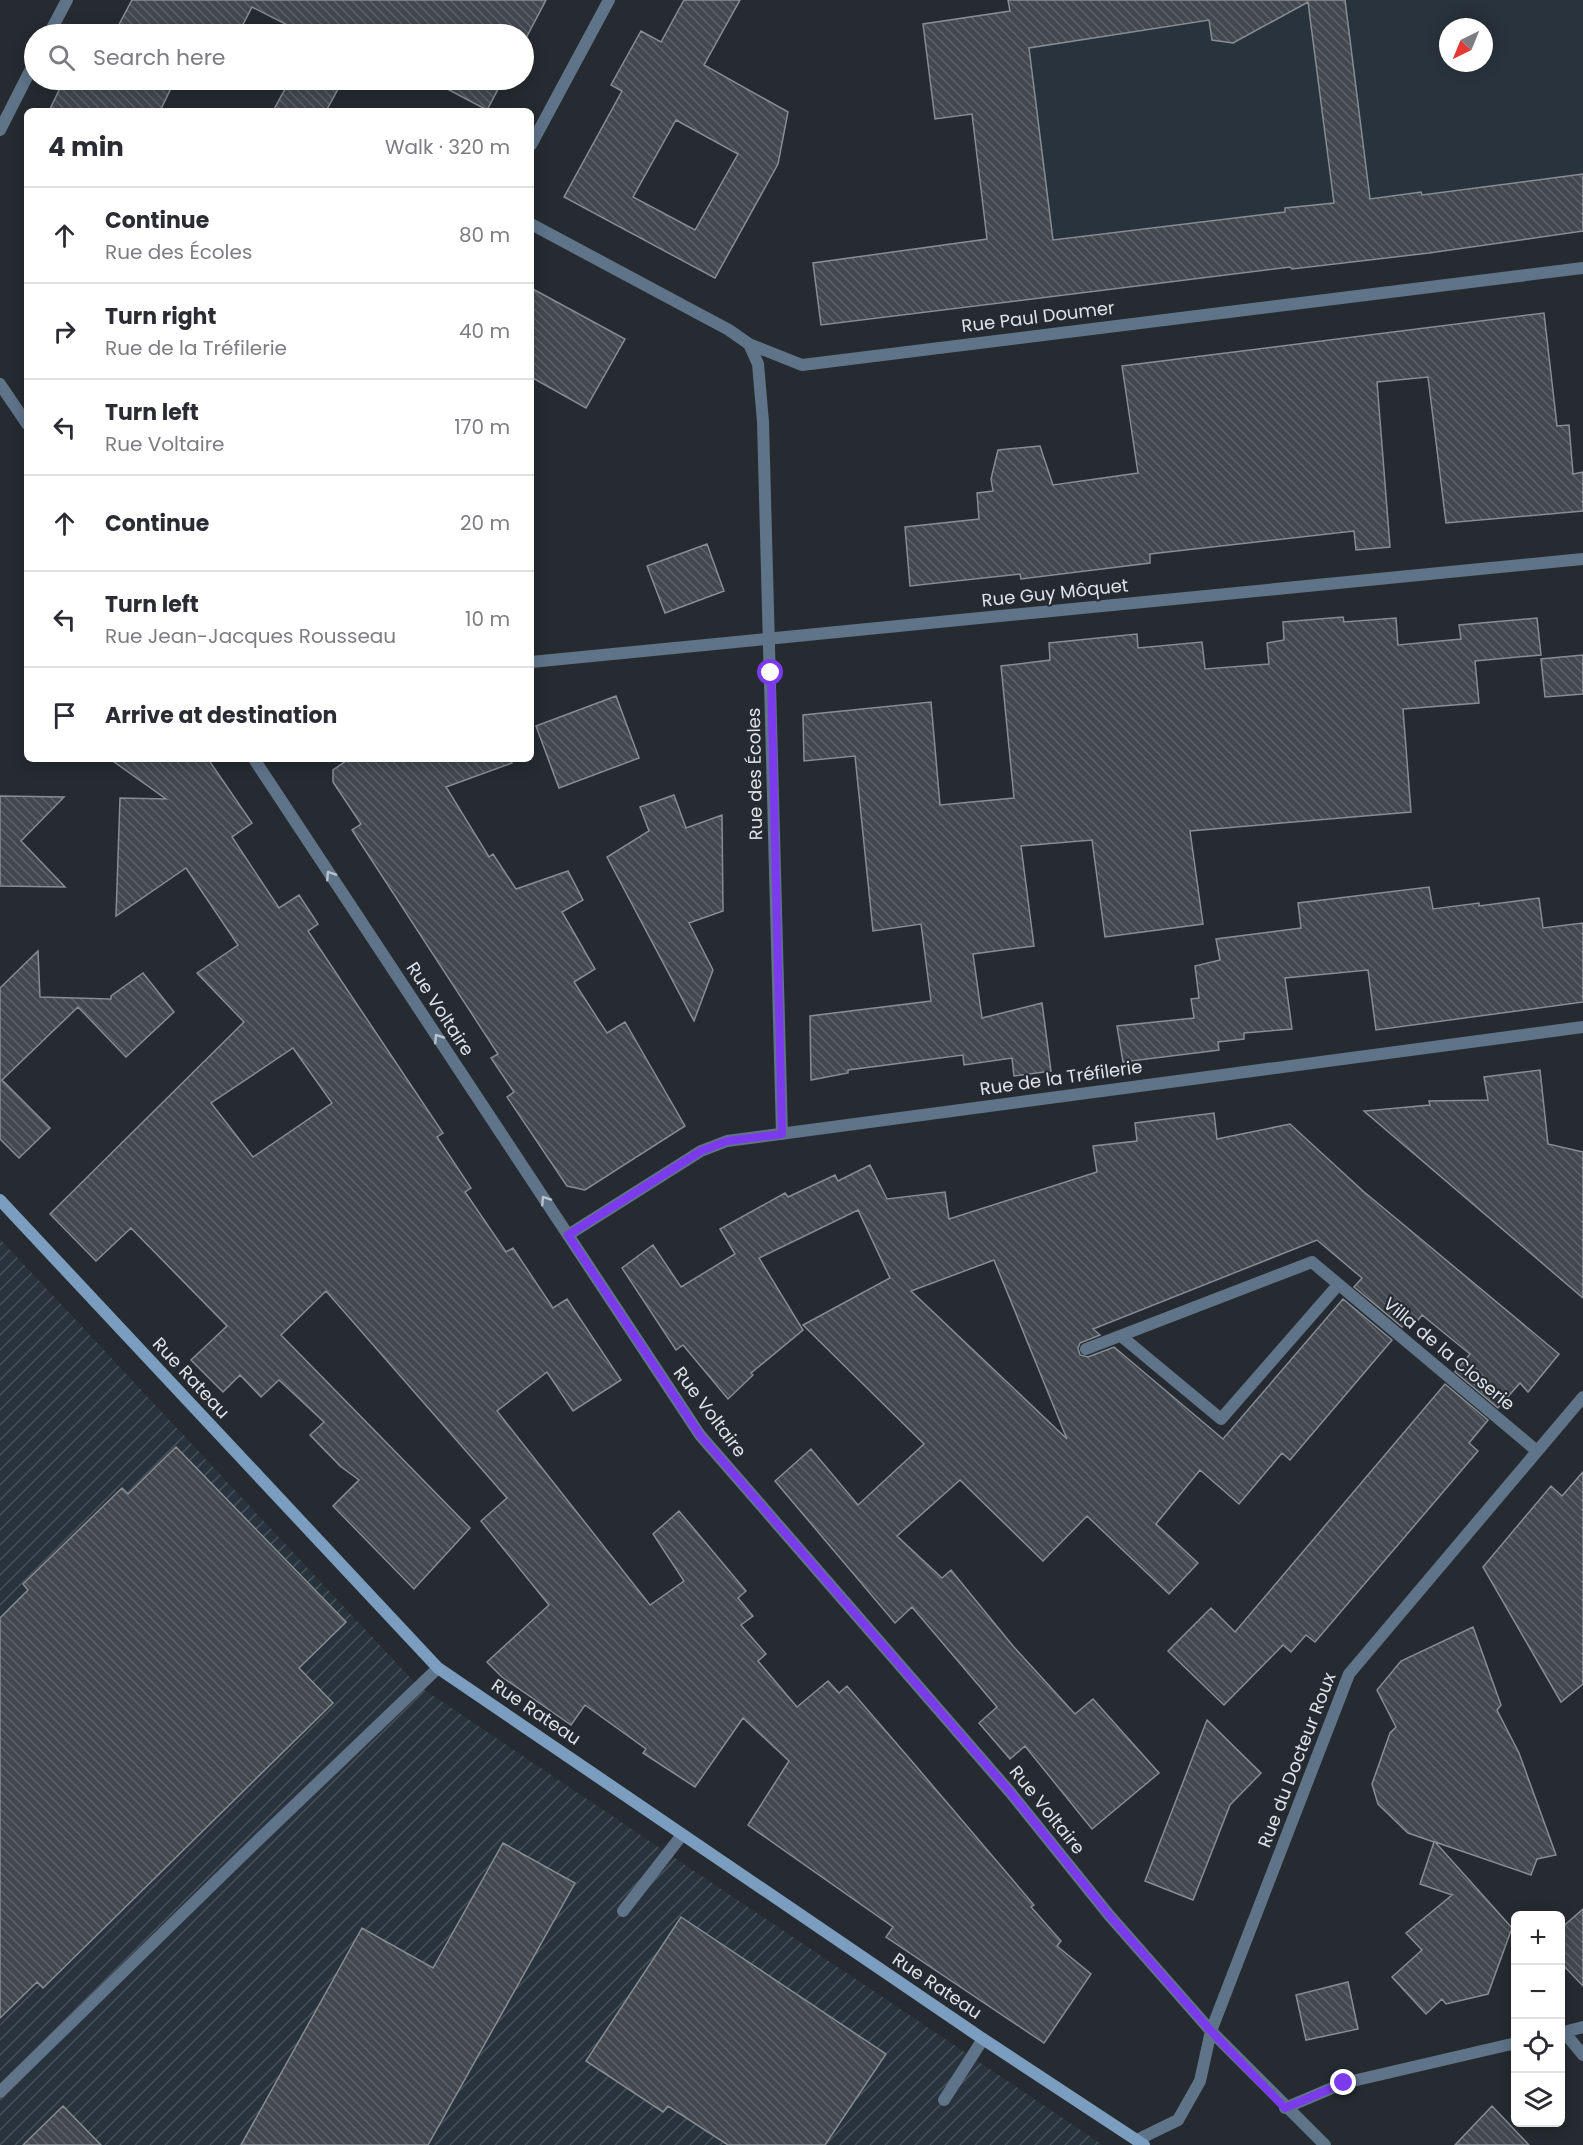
<!DOCTYPE html>
<meta charset="utf-8">
<style>
:root{--surface:#fff;--page:#f7f7f7;--text:#2b2b33;--muted:#7c7c81;--line:#e1e1e2}
body{margin:0;font-family:Poppins,sans-serif;background:var(--page);color:var(--text)}
.controls{position:absolute;right:18px;bottom:18px;display:grid;overflow:hidden;border-radius:9px;box-shadow:0 3px 15px #0003}
.controls button{width:54px;height:54px;display:grid;place-items:center;padding:0;border:0;border-bottom:2px solid var(--line);background:var(--surface);color:var(--text);font:30px sans-serif}
.compass{position:absolute;left:1439px;top:18px;width:54px;height:54px;border-radius:50%;background:var(--surface);box-shadow:0 3px 15px #0003;rotate:223deg}
.stop{position:absolute;width:18px;height:18px;margin:-14px;border:4px solid #7c3aed;border-radius:50%;background:#fff}
.stop.end{background:#7c3aed;border-color:#fff;box-shadow:0 2px 6px #0008}
.list{margin:0;padding:0;list-style:none}
h2{display:flex;justify-content:space-between;align-items:center;height:78px;margin:0;padding:0 24px;font-size:26px}
h2 small{font-size:20px;font-weight:400;color:var(--muted)}
.list li{display:grid;grid-template-columns:39px 1fr auto;gap:18px;align-items:center;box-sizing:border-box;height:96px;padding:0 24px;border-top:2px solid var(--line)}
.list b{display:block;font-size:22px;white-space:nowrap}
.list p{margin:0;font-size:20px;white-space:nowrap;color:var(--muted)}
.list em{font-size:20px;font-style:normal;color:var(--muted)}
.icon{flex:none;width:33px;height:33px;fill:none;stroke:currentColor;stroke-width:2;stroke-linecap:round;stroke-linejoin:round}
.map{position:relative;flex:none;width:1583px;height:2145px;overflow:hidden}
.search{position:absolute;background:var(--surface);box-shadow:0 3px 15px #0003;left:24px;top:24px;width:510px;height:66px;display:flex;align-items:center;gap:15px;box-sizing:border-box;padding:0 21px;border-radius:33px;color:var(--muted);font-size:22px}
.panel{position:absolute;background:var(--surface);box-shadow:0 3px 15px #0003;left:24px;top:108px;width:510px;height:654px;border-radius:9px}
.map>svg:first-child{display:block}
.built{fill:#29333d;fill-rule:evenodd}
.industrial{fill:url(#industrial-furrows)}
.building{fill:url(#building-back-hatch);stroke:#868d93;stroke-width:1.5;fill-rule:evenodd}
.lines{fill:none;stroke-linecap:round;stroke-linejoin:round}
.lane{stroke:#5f7489;stroke-width:12}
.street{stroke:#5f7489;stroke-width:12}
.secondary{stroke:#7b9dbf;stroke-width:12}
.oneway{stroke:#b9c1ca}
.route{stroke:#7c3aed;stroke-width:8}
.labels{text-anchor:middle;stroke-width:4.5;stroke-linejoin:round;paint-order:stroke}
.street-label{font-size:18px;fill:#dfe2e6;stroke:#252b30}
</style>
<div class="map">
<svg width="1583" height="2145" viewBox="0 0 1583 2145">
<defs>
<pattern id="industrial-furrows" width="10" height="10" patternUnits="userSpaceOnUse" patternTransform="scale(1.5)"><rect width="10" height="10" fill="#29333d"/><path d="M-1 1l2-2M0 10L10 0M9 11l2-2" fill="none" stroke="#485059"/></pattern>
<pattern id="building-back-hatch" width="6" height="6" patternUnits="userSpaceOnUse" patternTransform="scale(1.5)"><rect width="6" height="6" fill="#42484e"/><path d="M-1 5l2 2M0 0l6 6M5-1l2 2" fill="none" stroke="#5d6268"/></pattern>
</defs>
<rect width="100%" height="100%" fill="#252b30"/>
<path class="built" d="M1081 0H1583V231L1429 253 1292 269 1290 267 995 304 961 18ZM1448 27H1484V63H1448Z"/>
<path class="industrial" d="M0 1239 417 1685 1103 2145H0Z"/>
<path class="building" d="M132 0H546L524 42V34H305L252 7 238 34H114Z
M684 0H740L704 65 788 112 778 164 715 278 564 197 622 91 611 85 641 31 661 42ZM676 120 738 154 695 230 633 197Z
M1008 0H1345L1370 199 1421 192 1422 195 1583 174V231L1429 253 1292 269 1290 267 821 325 813 263 987 239 972 114 935 119 923 24 1010 11ZM1308 2 1334 203 1285 208V212L1053 240 1029 48 1209 20 1212 40 1233 43Z
M64 80H175L160 111H49Z
M290 80H343L326 111H273Z
M436 80H503L487 110 434 82Z
M531 288 625 339 586 408 531 377Z
M1544 313 1557 426 1569 425 1573 474 1583 472V511L1446 523 1428 377 1377 382 1390 547 1356 550 1354 531 1150 554V563L1021 579 1020 574 910 586 905 527 979 519 977 493 993 491 991 479 998 450 1040 446 1053 485 1138 473 1122 366Z
M707 544 724 591 665 613 647 566Z
M1343 617 1344 622 1396 618 1398 645 1461 639 1459 625 1537 618 1541 655 1475 661 1479 703 1403 709 1411 812 1190 831 1203 924 1105 937 1092 840 1021 846 1034 946 973 954 982 1018 1042 1003 1051 1071 1014 1076 1012 1058 964 1065 963 1055 848 1070V1073L811 1080 810 1016 931 1001 921 924 873 931 855 756 804 761 803 715 931 702 940 805 1014 798 1001 666 1050 660 1049 643 1137 634 1138 648 1202 642 1205 669 1269 664 1267 643 1284 640 1283 622Z
M1583 655V694L1545 697 1541 659Z
M616 696 639 758 559 788 536 726Z
M110 759H208L252 823 232 837 279 908 299 895 318 924 308 931 443 1133 437 1137 471 1188 465 1192 506 1252 513 1248 553 1308 567 1299 621 1380 573 1411 547 1372 497 1411 650 1605 684 1581 653 1534 679 1511 746 1591 738 1598 753 1616 741 1625 766 1654 758 1661 797 1707 828 1681 839 1693 847 1686 915 1765 1034 1905 1031 1907 1061 1941 1057 1946 1091 1974 1044 2043 886 1937 893 1927 748 1825 789 1761 743 1718 695 1787 643 1753 646 1749 585 1705 571 1725 502 1677 487 1662 549 1605 481 1521 507 1498 326 1291 281 1335 470 1528 414 1589 333 1506 359 1480 340 1466 310 1435 324 1422 279 1380 261 1397 240 1375 223 1392 191 1360 227 1326 131 1228 96 1261 50 1214 244 1022 197 973 238 945 186 868 116 916 120 798 166 799ZM293 1048 332 1103 253 1157 211 1103Z
M349 759H511L512 763 446 787 489 857 493 854 516 889 568 871 583 900 562 912 595 969 574 982 607 1033 625 1022 685 1126 585 1190 567 1186 507 1097 514 1092 491 1058 498 1054 352 830 361 824 333 782V770Z
M674 795 686 828 722 815 723 911 689 923 713 970 694 1021 607 857 649 831 640 807Z
M0 796 64 797 21 841 65 887 0 886Z
M1429 887 1433 909 1479 903V906L1539 898 1543 928 1583 923V1002L1376 1030 1368 970 1285 978 1292 1029 1244 1033V1039L1218 1042 1219 1050 1123 1062 1117 1026 1194 1018 1191 999 1199 998 1195 966 1220 960 1216 939 1301 928 1298 903Z
M38 951 40 997 111 999V996L143 973 174 1012 126 1057 78 1007 2 1080 50 1128 19 1158 0 1139V988Z
M1540 1070 1548 1144 1583 1152V1298L1364 1111 1430 1105 1429 1101 1488 1100 1484 1077Z
M1214 1113 1217 1139 1290 1124 1363 1191 1559 1354 1528 1392 1520 1383 1498 1408 1455 1372 1470 1354 1422 1315 1415 1324 1410 1319 1402 1327 1354 1287 1362 1278 1317 1240 1093 1329 1100 1335 1080 1343 1078 1348 1080 1355 1088 1357 1114 1347 1223 1439 1343 1299 1392 1340 1290 1460 1282 1453 1239 1504 1200 1470 1156 1524 1198 1563 1169 1594 1087 1516 1043 1561 960 1480 897 1536 942 1578 951 1570 1013 1646 1075 1714 1093 1699 1159 1773 1092 1829 1025 1746 1010 1759 979 1723 997 1707 912 1607 895 1623 775 1481 811 1449 858 1505 924 1444 803 1325 890 1278 858 1210 759 1258 803 1330 751 1373 753 1375 728 1399 683 1345 676 1350 622 1268 653 1245 681 1287 735 1254 720 1229 785 1193 788 1197 835 1175 838 1181 870 1165 887 1199 945 1192 949 1219 1097 1172 1093 1146 1137 1141 1135 1123ZM994 1260 1067 1439 911 1291Z
M1445 1384 1488 1420 1469 1443 1478 1451 1315 1642 1306 1635 1291 1652 1283 1645 1224 1705 1168 1651 1211 1608 1235 1632Z
M176 1447 346 1622 299 1668 333 1703 43 1988 37 1982 0 2018V1618L28 1590 23 1584 122 1488 128 1494Z
M1583 1472V1684L1561 1702 1483 1567 1551 1486 1562 1496Z
M1473 1627 1501 1705 1497 1710 1519 1753 1556 1855 1537 1859 1531 1875 1435 1842 1512 1928 1488 1994 1446 2004 1442 1999 1426 2014 1392 1977 1422 1950 1406 1933 1452 1895 1420 1884 1434 1842 1408 1833 1378 1804 1372 1784 1390 1733 1396 1727 1377 1690 1401 1661Z
M1207 1720 1261 1773 1230 1805 1193 1900 1145 1881Z
M503 1843 575 1883 428 2145H241L362 1928 433 1968Z
M1583 1909V1986L1560 1962V1929Z
M681 1917 886 2054 825 2145H728L668 2106 663 2112 586 2061Z
M1348 1982 1358 2029 1306 2040 1296 1995Z
M63 2106 101 2145H23Z
M1492 2106 1529 2145H1455Z"/>
<g class="lines">
<path class="lane" d="M623 1911 682 1835
M1564 2032 1583 2055
M0 2092 250 1848 438 1668
M944 2100 983 2039"/>
<path class="street" d="M49 34 67 0
M0 130 34 63
M531 145 609 0
M531 224 729 330 749 344 802 365 1583 268
M749 344 758 364 763 422 782 1134
M0 384 27 424
M531 662 1583 559
M254 759 700 1435 1010 1792 1109 1915 1211 2031 1325 2145
M568 1235 701 1151 727 1141 1583 1027
M1121 1336 1221 1419 1338 1285
M1086 1349 1312 1262 1537 1451
M1560 2033 1583 2027
M1285 2108 1344 2083 1516 2043
M1137 2140 1178 2120 1200 2081 1211 2031 1349 1674 1583 1397"/>
<path class="secondary" d="M0 1200 438 1668 983 2039 1144 2145"/>
</g>
<defs><path id="oneway-chevron" d="M-2-3.5L2.5 0L-2 3.5" fill="none" stroke-width="1.6" stroke-linecap="round" stroke-linejoin="round" transform="scale(1.5)"/></defs>
<g class="oneway">
<use href="#oneway-chevron" transform="translate(330 875) rotate(-123)"/>
<use href="#oneway-chevron" transform="translate(438 1038) rotate(-123)"/>
<use href="#oneway-chevron" transform="translate(545 1200) rotate(-123)"/>
</g>
<g class="lines">
<path class="route" d="M771 673 782 1134 727 1141 701 1151 568 1235 700 1435 1010 1792 1109 1915 1211 2031 1285 2108 1344 2083"/>
</g>
<g class="labels">
<g class="street-label">
<text transform="translate(1038 317) rotate(-7)" y="6">Rue Paul Doumer</text>
<text transform="translate(1055 593) rotate(-6)" y="6">Rue Guy Môquet</text>
<text transform="translate(755 774) rotate(-91)" y="6">Rue des Écoles</text>
<text transform="translate(440 1009) rotate(57)" y="6">Rue Voltaire</text>
<text transform="translate(1061 1078) rotate(-8)" y="6">Rue de la Tréfilerie</text>
<text transform="translate(1449 1354) rotate(40)" y="6">Villa de la Closerie</text>
<text transform="translate(191 1378) rotate(47)" y="6">Rue Rateau</text>
<text transform="translate(710 1412) rotate(53)" y="6">Rue Voltaire</text>
<text transform="translate(536 1712) rotate(34)" y="6">Rue Rateau</text>
<text transform="translate(1297 1760) rotate(-69)" y="6">Rue du Docteur Roux</text>
<text transform="translate(1047 1810) rotate(51)" y="6">Rue Voltaire</text>
<text transform="translate(937 1986) rotate(34)" y="6">Rue Rateau</text>
</g>
</g>
</svg>
<div class="controls">
<button>+</button>
<button>−</button>
<button><svg class="icon" aria-label="locate" viewBox="0 0 24 24"><circle cx="12" cy="12" r="6"/><path d="M12 2v4M12 18v4M2 12h4M18 12h4"/></svg></button>
<button><svg class="icon" aria-label="layers" viewBox="0 0 24 24"><path d="M12 4l9 5-9 5-9-5zM3 14l9 5 9-5"/></svg></button>
</div>
<svg class="compass" viewBox="-18 -18 36 36"><path d="M0-13l5 13h-10z" fill="#e53935"/><path d="M0 13l5-13h-10z" fill="#7c7c81"/></svg>
<div class="stop" style="left:771px;top:673px"></div>
<div class="stop end" style="left:1344px;top:2083px"></div>
<div class="search"><svg class="icon" aria-label="search" viewBox="0 0 24 24"><circle cx="10" cy="10" r="6"/><path d="M15 15l6 6"/></svg>Search here</div>
<section class="panel">
<h2>4 min<small>Walk · 320 m</small></h2>
<ul class="list">
<li><svg class="icon" aria-label="ahead" viewBox="0 0 24 24"><path d="M12 20V5M6 11l6-6 6 6"/></svg><div><b>Continue</b><p>Rue des Écoles</p></div><em>80 m</em></li>
<li><svg class="icon" aria-label="right" viewBox="0 0 24 24"><path d="M7 20v-9h11M14 6l5 5-5 5"/></svg><div><b>Turn right</b><p>Rue de la Tréfilerie</p></div><em>40 m</em></li>
<li><svg class="icon" aria-label="left" viewBox="0 0 24 24"><path d="M17 20v-9H6M10 6l-5 5 5 5"/></svg><div><b>Turn left</b><p>Rue Voltaire</p></div><em>170 m</em></li>
<li><svg class="icon" aria-label="ahead" viewBox="0 0 24 24"><path d="M12 20V5M6 11l6-6 6 6"/></svg><div><b>Continue</b></div><em>20 m</em></li>
<li><svg class="icon" aria-label="left" viewBox="0 0 24 24"><path d="M17 20v-9H6M10 6l-5 5 5 5"/></svg><div><b>Turn left</b><p>Rue Jean-Jacques Rousseau</p></div><em>10 m</em></li>
<li><svg class="icon" aria-label="arrive" viewBox="0 0 24 24"><path d="M6 21V4h12l-3 4 3 4H6"/></svg><div><b>Arrive at destination</b></div></li>
</ul>
</section>
</div>
